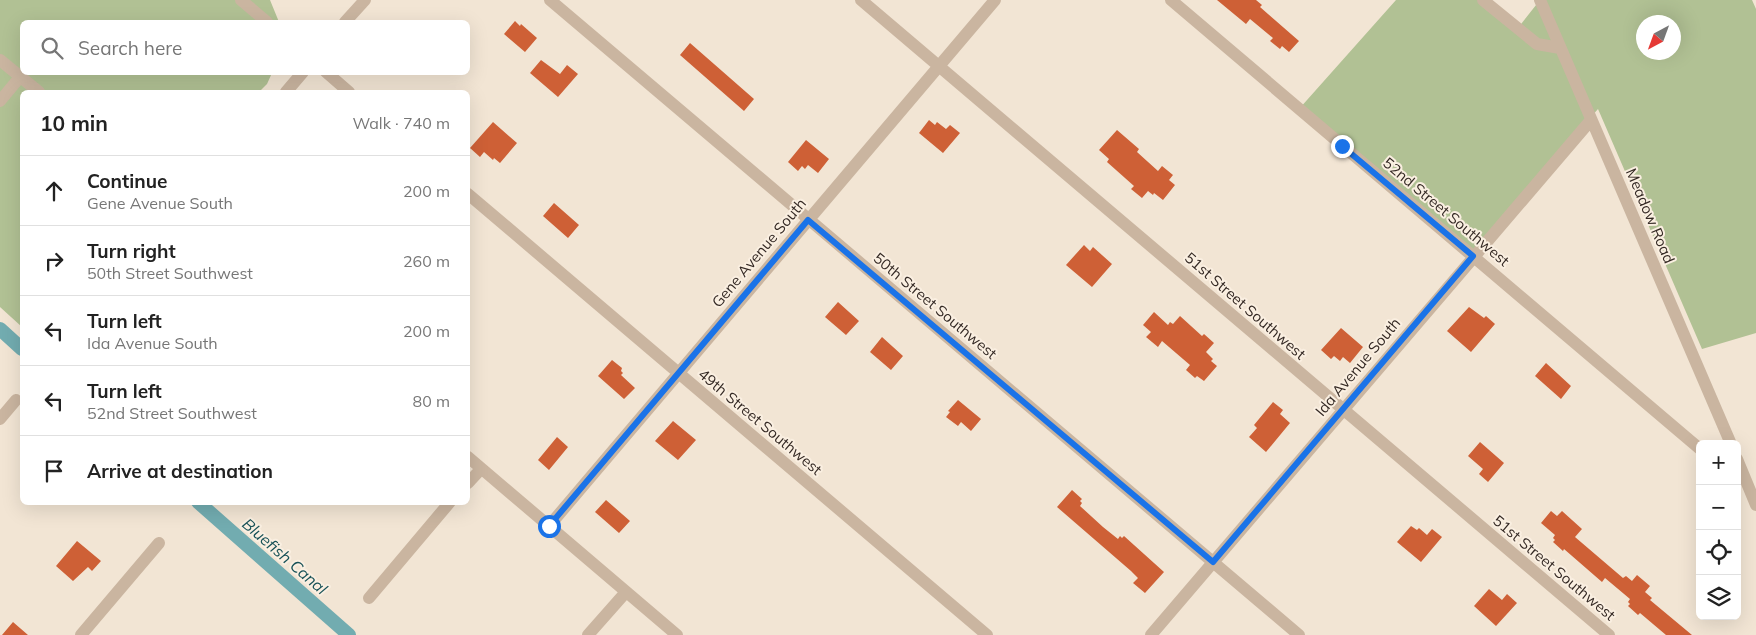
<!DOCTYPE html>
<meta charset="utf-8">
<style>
:root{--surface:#fff;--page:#f6f6f6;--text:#222;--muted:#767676;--line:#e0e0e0}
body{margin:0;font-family:Mulish,sans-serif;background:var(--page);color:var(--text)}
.controls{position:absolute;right:15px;bottom:15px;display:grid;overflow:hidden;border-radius:8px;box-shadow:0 5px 20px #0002}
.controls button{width:45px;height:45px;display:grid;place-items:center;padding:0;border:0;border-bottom:1px solid var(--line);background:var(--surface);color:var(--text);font:25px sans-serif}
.compass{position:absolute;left:1636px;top:15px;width:45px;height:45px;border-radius:50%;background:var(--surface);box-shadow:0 5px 20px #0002;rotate:221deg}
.stop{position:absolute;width:15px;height:15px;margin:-11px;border:4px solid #1a73e8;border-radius:50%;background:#fff}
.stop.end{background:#1a73e8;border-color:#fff;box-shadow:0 1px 5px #0008}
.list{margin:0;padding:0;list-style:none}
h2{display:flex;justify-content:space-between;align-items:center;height:65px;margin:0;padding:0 20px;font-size:21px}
h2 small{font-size:16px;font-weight:400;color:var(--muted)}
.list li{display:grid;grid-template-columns:32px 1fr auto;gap:15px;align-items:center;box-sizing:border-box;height:70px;padding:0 20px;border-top:1px solid var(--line)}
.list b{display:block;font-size:19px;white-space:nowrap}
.list p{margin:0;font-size:16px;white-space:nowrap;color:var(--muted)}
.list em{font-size:16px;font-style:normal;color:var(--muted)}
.icon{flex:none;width:28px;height:28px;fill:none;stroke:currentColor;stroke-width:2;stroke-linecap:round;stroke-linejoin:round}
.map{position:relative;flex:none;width:1756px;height:635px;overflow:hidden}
.search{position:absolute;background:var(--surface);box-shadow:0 5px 20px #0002;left:20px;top:20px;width:450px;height:55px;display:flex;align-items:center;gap:12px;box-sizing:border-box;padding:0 18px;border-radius:8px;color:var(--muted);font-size:19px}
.panel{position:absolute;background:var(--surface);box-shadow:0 5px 20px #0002;left:20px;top:90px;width:450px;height:415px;border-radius:8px}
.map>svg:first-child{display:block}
.green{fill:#b1c194;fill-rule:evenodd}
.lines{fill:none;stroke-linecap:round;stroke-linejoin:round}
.canal{stroke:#72acb0;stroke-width:14}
.building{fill:#ce6036}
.street{stroke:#cab5a0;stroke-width:12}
.route{stroke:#1a73e8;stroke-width:6}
.labels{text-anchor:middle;stroke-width:4;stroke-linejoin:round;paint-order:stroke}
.street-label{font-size:15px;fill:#342924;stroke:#faefe1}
.water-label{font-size:16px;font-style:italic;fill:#175157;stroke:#faefe1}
</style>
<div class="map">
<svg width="1756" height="635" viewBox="0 0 1756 635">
<rect width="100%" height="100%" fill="#f2e5d4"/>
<path class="green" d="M0 0H270L279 22H22V72L272 73 267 84 259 92H22V327L0 307Z
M1396 0H1483L1518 28 1540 0H1752L1756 9V333L1702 349 1598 109 1470 254 1299 109ZM1644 22H1674V52H1644Z"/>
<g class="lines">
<path class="canal" d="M0 329 22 349
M198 502 349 635"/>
</g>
<path class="building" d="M1217 0H1256L1262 5 1260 7 1299 41 1289 52 1282 46 1280 49 1270 41 1273 38 1250 19 1246 24Z
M515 21 520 26 521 24 537 38 525 52 504 34Z
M690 43 754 99 744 111 680 55Z
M541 60 560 74 567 65 578 74 558 97 530 73Z
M929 120 935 125 937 122 946 129 950 125 960 133 943 153 919 133Z
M493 122 517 143 500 163 494 158 493 160 484 152 480 157 470 148Z
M1117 130 1139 149 1137 152 1158 171 1162 166 1173 175 1169 180 1175 185 1163 200 1154 193 1153 195 1148 191 1142 198 1131 189 1134 186 1107 162 1109 159 1099 150Z
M806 140 829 159 818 173 808 165 805 169 802 166 798 171 788 162Z
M554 203 579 225 568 238 543 216Z
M1084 245 1090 251 1093 247 1112 264 1092 287 1066 265Z
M838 302 859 321 846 335 825 317Z
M1469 307 1484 318 1486 316 1495 324 1471 352 1447 331Z
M1154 312 1168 325 1170 322 1173 324 1180 316 1202 336 1204 334 1214 343 1206 352 1213 359 1211 361 1217 366 1204 381 1197 376 1195 378 1186 370 1190 365 1162 341 1158 347 1146 337 1151 332 1143 325Z
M1341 328 1363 347 1350 363 1343 357 1340 361 1334 356 1331 359 1321 350Z
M882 337 903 356 891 370 870 352Z
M612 360 622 368 621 371 623 373 621 375 635 388 624 399 598 376Z
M1546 363 1571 386 1561 399 1535 376Z
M958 400 981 419 971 431 961 422 958 426 946 417 950 412 948 411Z
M1273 402 1283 410 1280 414 1290 423 1266 452 1249 437 1257 428 1254 425Z
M673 421 696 440 678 460 655 441Z
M557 437 568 447 549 470 538 460Z
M1480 442 1504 463 1488 482 1479 474 1483 469 1468 456Z
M1072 490 1082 499 1080 501 1082 503 1080 506 1103 527 1118 539 1120 536 1122 538 1124 536 1164 572 1145 593 1133 583 1138 578 1131 571 1057 507Z
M606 500 630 521 619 533 595 512Z
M1551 511 1557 516 1562 511 1582 529 1575 537 1623 578 1626 576 1632 581 1637 575 1650 586 1645 592 1652 598 1650 600 1692 635H1666L1640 613 1638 615 1628 606 1630 604 1628 602 1630 599 1605 578 1602 582 1564 549 1563 551 1553 542 1555 540 1553 538 1555 535 1541 523Z
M1411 526 1417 530 1419 528 1427 535 1432 529 1442 537 1421 562 1397 542Z
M77 541 101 561 92 571 88 567 73 581 56 566Z
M1489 589 1502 600 1507 594 1517 603 1496 626 1474 606Z
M13 622 28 635H2Z"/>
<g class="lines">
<path class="street" d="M241 0 267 22
M550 0 1299 635
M861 0 1609 635
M1171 0 1700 449
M1483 0 1537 44 1560 48
M1540 0 1731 444
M345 22 365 0
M0 60 39 92
M326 72 349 92
M286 92 303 72
M0 101 20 77
M468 194 987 635
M0 419 16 400
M468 457 677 635
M1737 459 1756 505
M468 483 481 469
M549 526 995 0
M369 598 450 502
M81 635 159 543
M588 635 626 592
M1151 635 1591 120"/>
</g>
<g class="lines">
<path class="route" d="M549 526 808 220 1213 562 1473 256 1342 146"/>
</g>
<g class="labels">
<g class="street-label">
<text transform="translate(1446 212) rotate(40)" y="5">52nd Street Southwest</text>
<text transform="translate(1650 216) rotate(67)" y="5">Meadow Road</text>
<text transform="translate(759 253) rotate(-50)" y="5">Gene Avenue South</text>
<text transform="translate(935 306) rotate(40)" y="5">50th Street Southwest</text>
<text transform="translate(1245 306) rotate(41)" y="5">51st Street Southwest</text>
<text transform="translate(1358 367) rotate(-50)" y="5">Ida Avenue South</text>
<text transform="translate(760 422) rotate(40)" y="5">49th Street Southwest</text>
<text transform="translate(1554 568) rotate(40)" y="5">51st Street Southwest</text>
</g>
<g class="water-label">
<text transform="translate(285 556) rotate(41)" y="6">Bluefish Canal</text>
</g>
</g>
</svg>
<div class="controls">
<button>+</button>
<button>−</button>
<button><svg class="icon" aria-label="locate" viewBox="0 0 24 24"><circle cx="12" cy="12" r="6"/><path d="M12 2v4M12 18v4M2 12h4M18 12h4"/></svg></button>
<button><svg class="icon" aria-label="layers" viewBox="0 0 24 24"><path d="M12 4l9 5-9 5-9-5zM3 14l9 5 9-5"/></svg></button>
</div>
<svg class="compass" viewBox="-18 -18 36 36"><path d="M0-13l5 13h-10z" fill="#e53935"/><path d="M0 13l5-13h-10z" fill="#767676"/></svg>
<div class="stop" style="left:549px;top:526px"></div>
<div class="stop end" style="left:1342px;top:146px"></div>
<div class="search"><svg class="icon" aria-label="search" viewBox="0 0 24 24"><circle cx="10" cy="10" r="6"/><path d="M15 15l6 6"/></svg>Search here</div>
<section class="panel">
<h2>10 min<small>Walk · 740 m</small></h2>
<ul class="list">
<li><svg class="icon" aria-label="ahead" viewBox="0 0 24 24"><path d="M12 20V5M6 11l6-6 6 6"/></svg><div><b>Continue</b><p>Gene Avenue South</p></div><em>200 m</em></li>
<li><svg class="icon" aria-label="right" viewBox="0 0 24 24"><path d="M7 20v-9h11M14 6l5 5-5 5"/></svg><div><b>Turn right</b><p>50th Street Southwest</p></div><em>260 m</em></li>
<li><svg class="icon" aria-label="left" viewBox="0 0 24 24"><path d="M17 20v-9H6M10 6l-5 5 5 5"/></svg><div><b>Turn left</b><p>Ida Avenue South</p></div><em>200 m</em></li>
<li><svg class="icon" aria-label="left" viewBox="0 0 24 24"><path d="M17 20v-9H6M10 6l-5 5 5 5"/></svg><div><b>Turn left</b><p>52nd Street Southwest</p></div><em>80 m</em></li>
<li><svg class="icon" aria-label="arrive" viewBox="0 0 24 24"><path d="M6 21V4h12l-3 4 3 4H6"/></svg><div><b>Arrive at destination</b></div></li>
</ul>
</section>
</div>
